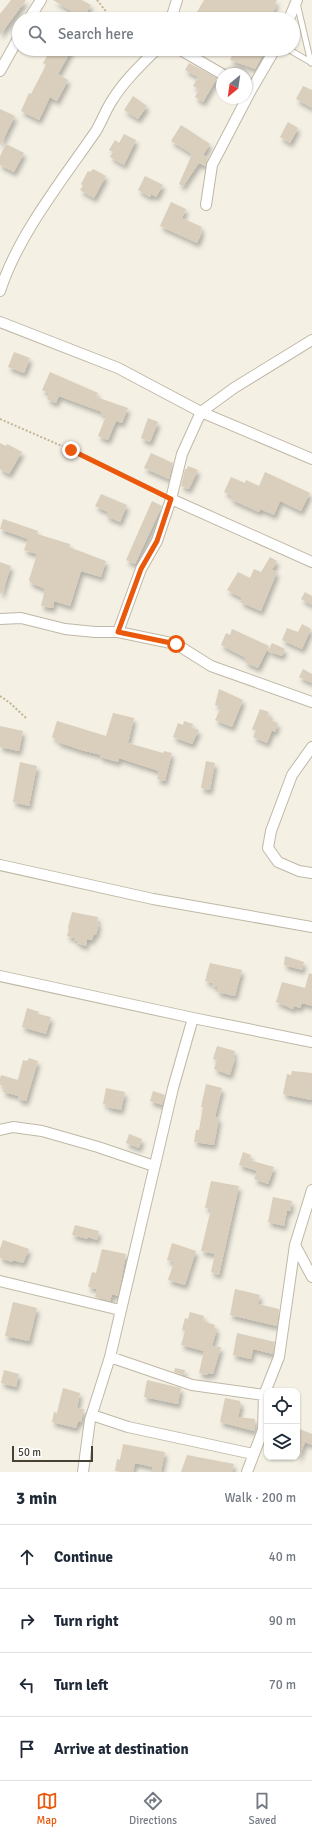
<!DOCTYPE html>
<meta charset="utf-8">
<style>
:root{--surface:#fff;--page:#f6f6f7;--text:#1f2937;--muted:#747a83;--line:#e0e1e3;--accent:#ea580c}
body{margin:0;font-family:Signika,sans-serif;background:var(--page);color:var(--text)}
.controls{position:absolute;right:12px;bottom:12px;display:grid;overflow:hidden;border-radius:8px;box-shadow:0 1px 3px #0004}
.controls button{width:36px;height:36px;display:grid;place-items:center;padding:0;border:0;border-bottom:1px solid var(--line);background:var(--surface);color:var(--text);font:20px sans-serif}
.compass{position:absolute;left:216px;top:68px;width:36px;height:36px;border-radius:50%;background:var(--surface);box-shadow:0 1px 3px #0004;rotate:209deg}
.scale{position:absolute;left:12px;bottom:10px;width:81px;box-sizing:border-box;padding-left:4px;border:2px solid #474034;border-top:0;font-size:11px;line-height:14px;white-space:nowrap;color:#474034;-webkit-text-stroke:3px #fff;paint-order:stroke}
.stop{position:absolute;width:12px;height:12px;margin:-9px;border:3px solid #ea580c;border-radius:50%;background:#fff}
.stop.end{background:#ea580c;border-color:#fff;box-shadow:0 1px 4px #0008}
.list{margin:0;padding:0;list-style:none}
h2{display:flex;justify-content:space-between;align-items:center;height:52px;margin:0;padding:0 16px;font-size:17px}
h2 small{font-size:13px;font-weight:400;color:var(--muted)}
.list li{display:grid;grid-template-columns:26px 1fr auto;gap:12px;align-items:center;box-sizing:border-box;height:64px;padding:0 16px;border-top:1px solid var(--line)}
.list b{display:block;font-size:15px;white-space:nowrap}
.list em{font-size:13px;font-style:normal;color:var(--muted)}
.icon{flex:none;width:22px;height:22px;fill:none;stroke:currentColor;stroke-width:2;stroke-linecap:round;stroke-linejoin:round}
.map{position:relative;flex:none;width:312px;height:1472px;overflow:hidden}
.search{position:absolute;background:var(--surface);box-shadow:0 1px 3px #0004;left:12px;right:12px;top:12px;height:44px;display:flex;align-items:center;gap:10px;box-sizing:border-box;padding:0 14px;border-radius:22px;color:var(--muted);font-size:15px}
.sheet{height:308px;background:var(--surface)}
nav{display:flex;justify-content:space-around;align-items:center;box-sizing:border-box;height:56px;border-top:1px solid var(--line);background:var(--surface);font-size:11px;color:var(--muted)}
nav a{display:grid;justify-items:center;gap:2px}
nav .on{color:var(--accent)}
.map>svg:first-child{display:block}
.building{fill:#dacebc;filter:url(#shadow)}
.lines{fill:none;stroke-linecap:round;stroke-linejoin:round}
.lane-casing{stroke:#c0b8a6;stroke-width:7}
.street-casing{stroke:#c0b8a6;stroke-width:12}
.path{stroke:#c3b496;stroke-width:2;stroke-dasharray:2 2;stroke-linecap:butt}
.lane{stroke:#fff;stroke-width:5}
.street{stroke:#fff;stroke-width:10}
.route{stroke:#ea580c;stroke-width:5}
</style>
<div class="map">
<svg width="312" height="1472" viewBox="0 0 312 1472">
<defs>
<filter id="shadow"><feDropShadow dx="2.5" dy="4.5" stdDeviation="2" flood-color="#0004"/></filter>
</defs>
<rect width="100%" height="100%" fill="#f4f0e4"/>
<path class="building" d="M11 0H26L0 35V14Z
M53 0H82L91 5 83 18Z
M204 0H277L274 6 276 7 270 19H193Z
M51 49H72L58 74 68 80 57 101 50 97 39 120 21 111 29 93 31 94 46 65 43 63Z
M235 49H266L255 69 230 60Z
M189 63 217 78 203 102 195 97 199 89 193 86 198 77 185 70Z
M303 86 312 90V108L296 99Z
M133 96 147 106 138 119 124 110Z
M0 109 15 116 0 146Z
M288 122 298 128 290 143 280 137Z
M181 125 210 144 203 155 208 158 205 166 199 163 183 186 179 184 192 154 171 141Z
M124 134 136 140 124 165 110 157 113 152 109 150 115 140 119 143Z
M6 144 24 153 14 172 0 165V156Z
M93 169 106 176 94 198 80 190 83 186 81 184 88 171 90 172Z
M145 176 163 185 156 197 151 194 150 197 138 190Z
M171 202 186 209 182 218 202 227 200 231 202 232 197 243 160 226Z
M14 352 30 358 24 373 8 367Z
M50 372 98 393 96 397 128 408 122 423 116 421 108 440 98 436 106 416 101 414 102 412 59 396 56 403 47 399 49 393 42 390Z
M148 418 158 422 150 442 141 438Z
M0 443 6 446 7 444 22 452 9 474 0 469Z
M151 453 173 463 169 479 144 468Z
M188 466 198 470 189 489 181 486 185 469H187Z
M265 472 310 493 301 511 280 501 274 515 260 509 259 512 230 499 232 496 224 492 231 477 245 483 246 480 259 486Z
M101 494 127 505 120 522 106 516 108 512 95 506Z
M152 501 162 506 135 564 126 560Z
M3 519 38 531 37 534 70 544 69 547 106 561 101 577 81 571 70 606 54 601 53 608 41 606 45 589 31 583 29 580 37 554 24 550 28 539 0 529Z
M270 557 277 561 272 570 277 572 261 611 240 602 242 598 227 590 238 572 250 578 254 569 261 572Z
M0 562 11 566 2 594 0 593Z
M305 592 312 596V605L301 599Z
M302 624 311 629 302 649 282 640 287 628 298 632Z
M232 629 269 646 258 668 245 662 246 658 221 645 226 633 230 635Z
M272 643 285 649 282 656 268 651Z
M303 669 312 674V683L299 677Z
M219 689 243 700 232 727 215 720 221 707 215 705Z
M260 709 269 712 267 716 273 718 272 721 278 723 275 732 272 730 267 743 253 737 256 731 252 729Z
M113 713 134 718 128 743 163 753 164 751 172 753 165 781 157 779 159 771 119 758 118 762 100 757 101 755 81 750 57 742 58 740 52 737 57 721 106 736Z
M184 721 193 724 192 728 199 730 192 744 173 737 178 723 183 725Z
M0 726 23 731 19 751 0 747Z
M206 761 215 763 210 790 201 788Z
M20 762 37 766 29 806 13 802Z
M72 912 98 917 97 923H99L96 935 94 934 92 940 87 939 86 946 77 943 78 941 74 940V938L67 936 69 929 68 928Z
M285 956 304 962 302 970 284 965Z
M210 963 242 970 235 996 217 992 218 987 212 986 213 983 205 981Z
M309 973 312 974V1006L302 1003 300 1008 294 1006 293 1009 276 1002 282 982 305 988Z
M27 1008 39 1012 38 1014 51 1017 46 1034 22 1027Z
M217 1046 235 1051 233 1057 235 1058 230 1075 214 1069 217 1060 213 1059Z
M29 1058 38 1061 26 1101 18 1099 19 1096 3 1092 4 1086 0 1085V1079L1 1075 18 1080 23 1060 27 1061Z
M292 1071 312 1073 311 1100 283 1094 287 1074 291 1075Z
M206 1084 222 1088 215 1117 219 1118 214 1145 194 1142 196 1130H199L203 1107H201Z
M106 1088 125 1092 121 1110 107 1107 108 1105 103 1104Z
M153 1091 165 1095 162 1105 150 1101Z
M129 1134 142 1139 139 1148 126 1143Z
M243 1152 251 1155 249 1160 274 1167 268 1184 254 1179 257 1171 239 1165Z
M211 1181 239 1186 219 1275 211 1272 215 1254 201 1251 211 1209 205 1208Z
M273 1197 292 1201 290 1211H287L284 1226 268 1222Z
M75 1225 99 1231 97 1240 88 1237V1239L72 1235Z
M3 1240 29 1249 23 1263 13 1260 12 1262 0 1258V1249Z
M172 1243 196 1251 185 1285 168 1280 174 1262 167 1260Z
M102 1249 126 1254 118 1296 112 1294 110 1301 95 1297 97 1289 88 1287 92 1272 96 1273Z
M235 1289 260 1295 258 1304 279 1309 277 1326 230 1315Z
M13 1302 37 1308 29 1341 5 1336Z
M190 1312 204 1316 203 1321 215 1325 214 1328 217 1329 212 1346 221 1347 213 1374 208 1373V1375L199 1373 204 1351 181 1345 185 1331 182 1330 185 1318 188 1319Z
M237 1333 275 1342 273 1354 253 1349 251 1359 233 1355Z
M175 1368 185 1370 184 1375 174 1372Z
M4 1370 19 1374 16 1387 1 1383Z
M147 1380 181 1388 178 1404 144 1397Z
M63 1388 80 1393 77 1408 84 1409 81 1422 78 1421 76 1428 52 1422 54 1412 57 1413Z
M225 1398 240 1401 241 1405 238 1417 255 1419 254 1431 220 1422Z
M297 1428 312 1434V1445L305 1442 298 1460Z
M123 1444 165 1452 161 1472H152L153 1467 135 1463 133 1472 115 1471 117 1459 120 1460Z
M187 1455 234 1464 232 1472H181Z"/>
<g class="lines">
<g class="lane-casing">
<path id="lane" d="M297 3 311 63
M288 49 312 63"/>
</g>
<g class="street-casing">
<path id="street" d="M29 19 41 0
M171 19 177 0
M289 19 297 0
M179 49 222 74
M0 71 19 37
M206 205 212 165 250 92 275 49
M0 291C18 235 63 179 96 131 102 121 106 109 113 99 125 80 141 65 157 49
M0 322 118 368 201 412 312 459
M171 499 312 562
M0 619 21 618 65 629 95 632H118L176 644 211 666 312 702
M118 632 141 569 157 541 171 499 182 454 201 412 234 388 312 340
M312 747 292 775 271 831 268 848 278 862 299 871 312 873
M0 865 153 899 312 927
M0 976 193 1018 312 1042
M0 1130 13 1127 42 1131 98 1147 154 1166
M295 1245 312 1277
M0 1281 120 1310
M110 1357 192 1385 264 1395
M92 1415 128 1427 253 1454
M83 1472 90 1420 110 1357 173 1088 193 1018
M247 1472 263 1430 264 1395 279 1357 295 1245 312 1190"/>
</g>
<path class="path" d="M97 0 112 19
M0 419 71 450 163 495
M0 696 10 703 26 718"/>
<use href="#lane" class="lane"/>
<use href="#street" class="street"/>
</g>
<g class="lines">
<path class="route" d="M71 450 171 499 157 541 141 569 118 632 176 644"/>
</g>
</svg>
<div class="controls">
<button><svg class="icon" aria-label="locate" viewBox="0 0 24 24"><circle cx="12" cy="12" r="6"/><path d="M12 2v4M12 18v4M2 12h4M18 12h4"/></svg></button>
<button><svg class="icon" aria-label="layers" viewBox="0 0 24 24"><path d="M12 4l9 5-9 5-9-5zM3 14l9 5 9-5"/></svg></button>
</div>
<svg class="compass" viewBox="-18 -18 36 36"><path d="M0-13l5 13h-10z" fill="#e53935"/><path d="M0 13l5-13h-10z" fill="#747a83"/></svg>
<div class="scale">50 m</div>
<div class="stop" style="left:176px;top:644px"></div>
<div class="stop end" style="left:71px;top:450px"></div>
<div class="search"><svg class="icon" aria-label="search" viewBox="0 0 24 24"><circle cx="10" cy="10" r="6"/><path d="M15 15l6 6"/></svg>Search here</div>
</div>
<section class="sheet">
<h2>3 min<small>Walk · 200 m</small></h2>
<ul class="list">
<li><svg class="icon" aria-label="ahead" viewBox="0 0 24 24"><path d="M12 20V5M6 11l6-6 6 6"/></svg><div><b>Continue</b></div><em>40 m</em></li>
<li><svg class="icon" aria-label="right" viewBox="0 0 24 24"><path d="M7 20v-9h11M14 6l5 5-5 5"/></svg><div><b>Turn right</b></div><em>90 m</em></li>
<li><svg class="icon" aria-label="left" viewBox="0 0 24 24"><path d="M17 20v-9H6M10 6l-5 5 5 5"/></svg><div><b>Turn left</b></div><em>70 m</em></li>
<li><svg class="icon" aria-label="arrive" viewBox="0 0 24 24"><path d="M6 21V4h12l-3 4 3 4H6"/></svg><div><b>Arrive at destination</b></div></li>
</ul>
</section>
<nav>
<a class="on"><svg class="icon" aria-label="map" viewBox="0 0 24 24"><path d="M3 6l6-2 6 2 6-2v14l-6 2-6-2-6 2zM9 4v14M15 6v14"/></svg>Map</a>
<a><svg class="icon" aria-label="directions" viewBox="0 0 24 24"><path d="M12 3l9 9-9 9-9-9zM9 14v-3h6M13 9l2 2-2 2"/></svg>Directions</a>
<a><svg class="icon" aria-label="saved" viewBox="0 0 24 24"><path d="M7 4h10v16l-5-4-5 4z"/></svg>Saved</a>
</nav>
